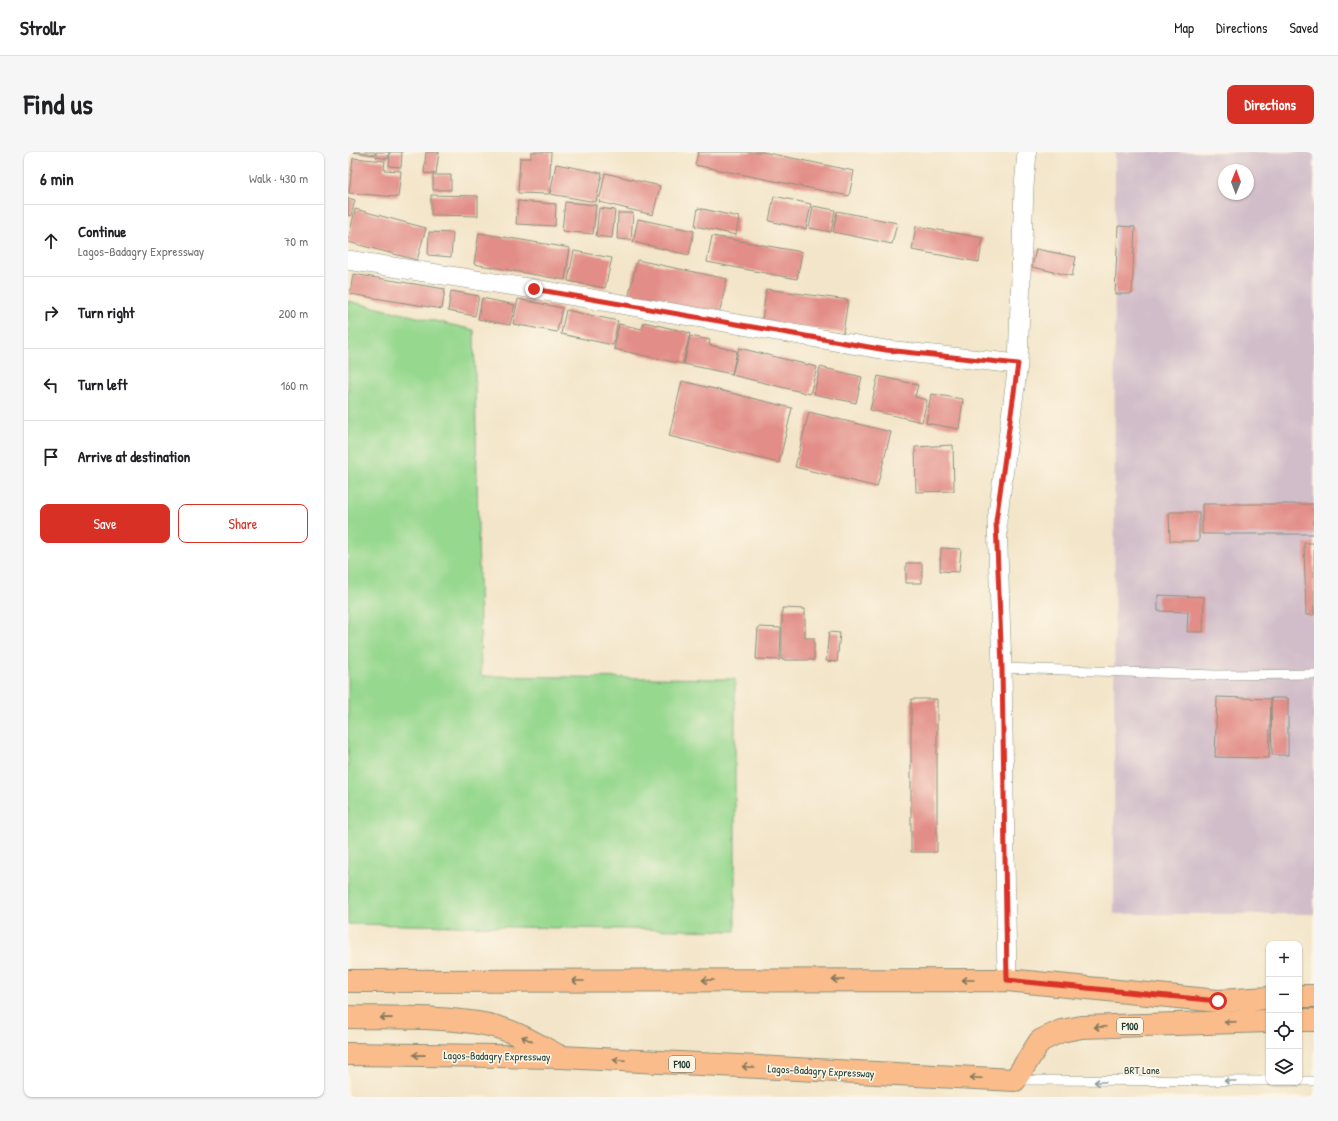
<!DOCTYPE html>
<meta charset="utf-8">
<style>
:root{--surface:#fff;--page:#f6f6f6;--text:#202124;--muted:#757577;--line:#e0e0e0;--accent:#d93025}
body{margin:0;font-family:"Patrick Hand",sans-serif;background:var(--page);color:var(--text)}
.controls{position:absolute;right:12px;bottom:12px;display:grid;overflow:hidden;border-radius:8px;box-shadow:0 1px 3px #0004}
.controls button{width:36px;height:36px;display:grid;place-items:center;padding:0;border:0;border-bottom:1px solid var(--line);background:var(--surface);color:var(--text);font:20px sans-serif}
.compass{position:absolute;left:870px;top:12px;width:36px;height:36px;border-radius:50%;background:var(--surface);box-shadow:0 1px 3px #0004;rotate:1deg}
.stop{position:absolute;width:12px;height:12px;margin:-9px;border:3px solid #d93025;border-radius:50%;background:#fff}
.stop.end{background:#d93025;border-color:#fff;box-shadow:0 1px 4px #0008}
.list{margin:0;padding:0;list-style:none}
h2{display:flex;justify-content:space-between;align-items:center;height:52px;margin:0;padding:0 16px;font-size:17px}
h2 small{font-size:13px;font-weight:400;color:var(--muted)}
.list li{display:grid;grid-template-columns:26px 1fr auto;gap:12px;align-items:center;box-sizing:border-box;height:72px;padding:0 16px;border-top:1px solid var(--line)}
.list b{display:block;font-size:15px;white-space:nowrap}
.list p{margin:0;font-size:13px;white-space:nowrap;color:var(--muted)}
.list em{font-size:13px;font-style:normal;color:var(--muted)}
.actions{display:flex;gap:8px;padding:12px 16px}
.actions a{flex:1;padding:9px 0;border:1px solid var(--accent);border-radius:8px;text-align:center;font-size:14px;color:var(--accent)}
.actions .main{background:var(--accent);color:#fff}
.icon{flex:none;width:22px;height:22px;fill:none;stroke:currentColor;stroke-width:2;stroke-linecap:round;stroke-linejoin:round}
.map{position:relative;flex:none;width:966px;height:945px;overflow:hidden;border-radius:8px}
header{display:flex;align-items:center;gap:24px;box-sizing:border-box;height:56px;padding:0 20px;background:var(--surface);border-bottom:1px solid var(--line)}
header strong{font-size:19px}
nav{display:flex;gap:22px;margin-inline-start:auto;font-size:14px}
.intro{display:flex;align-items:center;justify-content:space-between;box-sizing:border-box;height:96px;padding:0 24px}
h1{margin:0;font-size:28px}
.button{padding:10px 18px;border-radius:8px;background:var(--accent);color:#fff;font-size:14px;font-weight:700}
main{display:flex;gap:24px;padding:0 24px}
aside{flex:1;background:var(--surface);border-radius:8px;box-shadow:0 1px 3px #0004}
.map>svg:first-child{display:block}
.industrial{fill:#d1bdc9;fill-rule:evenodd}
.green{fill:#97d88f;stroke:#5b8a62}
.building{fill:#e28d87}
.lines{fill:none;stroke-linecap:round;stroke-linejoin:round}
.lane-casing{stroke:#89917e;stroke-width:10}
.street-casing{stroke:#89917e;stroke-width:20}
.primary-casing{stroke:#89917e;stroke-width:24}
.highway-casing{stroke:#89917e;stroke-width:24}
.lane{stroke:#fff;stroke-width:9}
.street{stroke:#fff;stroke-width:19}
.primary{stroke:#f9bc8a;stroke-width:22}
.highway{stroke:#f9bc8a;stroke-width:22}
.oneway{stroke:#81765b}
.oneway2{stroke:#8f9e9a}
.route{stroke:#d93025;stroke-width:5}
.labels{text-anchor:middle;stroke-width:3.5;stroke-linejoin:round;paint-order:stroke}
.shield{fill:#fcf5e5;stroke:#617469;stroke-width:1}
.shield-label{font-size:10px;font-weight:bold;fill:#1f3d34}
.street-label{font-size:11px;fill:#1f3d34;stroke:#fcf5e5}
</style>
<header>
<strong>Strollr</strong>
<nav><a>Map</a><a>Directions</a><a>Saved</a></nav>
</header>
<div class="intro"><h1>Find us</h1><a class="button">Directions</a></div>
<main>
<aside>
<h2>6 min<small>Walk · 430 m</small></h2>
<ul class="list">
<li><svg class="icon" aria-label="ahead" viewBox="0 0 24 24"><path d="M12 20V5M6 11l6-6 6 6"/></svg><div><b>Continue</b><p>Lagos-Badagry Expressway</p></div><em>70 m</em></li>
<li><svg class="icon" aria-label="right" viewBox="0 0 24 24"><path d="M7 20v-9h11M14 6l5 5-5 5"/></svg><div><b>Turn right</b></div><em>200 m</em></li>
<li><svg class="icon" aria-label="left" viewBox="0 0 24 24"><path d="M17 20v-9H6M10 6l-5 5 5 5"/></svg><div><b>Turn left</b></div><em>160 m</em></li>
<li><svg class="icon" aria-label="arrive" viewBox="0 0 24 24"><path d="M6 21V4h12l-3 4 3 4H6"/></svg><div><b>Arrive at destination</b></div></li>
</ul>
<div class="actions"><a class="main">Save</a><a>Share</a></div>
</aside>
<div class="map">
<svg width="966" height="945" viewBox="0 0 966 945">
<rect width="100%" height="100%" fill="#fcf5e5"/>
<filter id="ink" filterUnits="userSpaceOnUse"><feTurbulence type="fractalNoise" baseFrequency=".025" numOctaves="2"/><feDisplacementMap in="SourceGraphic" scale="8" xChannelSelector="R" yChannelSelector="G"/><feConvolveMatrix kernelMatrix="1 2 1 2 8 2 1 2 1" color-interpolation-filters="sRGB"/></filter>
<filter id="wash" filterUnits="userSpaceOnUse"><feTurbulence type="fractalNoise" baseFrequency=".012" numOctaves="4" result="noise"/><feDisplacementMap in="SourceGraphic" scale="16" xChannelSelector="R" yChannelSelector="G"/><feGaussianBlur stdDeviation="0.9" result="paint"/><feColorMatrix in="noise" values="0 0 0 0 0 0 0 0 0 0 0 0 0 0 0 0 0 1.4 0 .05"/><feComposite in="paint" operator="in"/></filter>
<g filter="url(#wash)">
<rect width="100%" height="100%" fill="#f3e5c9"/>
<path class="industrial" d="M767 0H966V762H766ZM876 18H900V42H876Z"/>
<path class="green" d="M0 149 126 178 133 524 387 527V779L0 772Z"/>
<g id="blocks">
<path class="building" d="M5 0H27V3Z
M28 0H41L40 7 28 5Z
M42 0H54L53 15 41 14Z
M78 0H91L88 22 76 21Z
M183 0H203L201 42 170 41 172 6H183Z
M350 0H415L506 19 501 44 347 13Z
M5 6 37 9 36 18 53 19 50 45 1 41Z
M208 12 254 21 248 50 202 42Z
M257 21 312 34 305 63 251 50Z
M85 23H103V38H85Z
M83 43 130 44V64L83 63Z
M426 44 463 52 458 77 421 69Z
M0 46 7 48 3 64 0 63Z
M170 49 208 52 207 74 168 72Z
M217 50 248 53 245 82 214 79Z
M465 54 487 58 483 80 461 76Z
M251 56 267 58 264 86 248 84Z
M350 56 391 65 388 83 347 74Z
M7 57 78 76 69 108 0 90Z
M489 59 549 71 544 92 485 80Z
M270 61H285L283 88 269 87Z
M290 67 346 79 341 103 285 90Z
M568 74 635 86 631 110 564 98Z
M770 74 787 75 784 142H767Z
M81 80 105 81 103 105 80 103Z
M131 81 222 96 217 128 126 112Z
M364 84 454 100 449 127 359 110Z
M688 97 728 105 724 124 684 115Z
M226 99 264 106 257 136 220 129Z
M289 108 379 127 370 167 280 147Z
M5 122 97 137 94 157 2 142Z
M418 137 500 148 495 181 414 170Z
M103 139 131 144 127 164 100 159Z
M134 146 167 153 162 173 130 167Z
M170 147 214 156 209 180 165 172Z
M218 158 270 169 265 193 213 182Z
M296 170 342 181 335 212 266 197 271 172 294 177Z
M342 184 362 188 361 193 389 199 384 222 336 212Z
M391 196 469 215 462 242 384 223Z
M472 215 514 225 508 251 466 242Z
M530 224 570 233 567 245 579 248 574 270 522 258Z
M334 229 444 256 431 311 321 284Z
M583 242 615 247 611 277 578 271Z
M461 260 543 280 529 335 447 315Z
M605 293 606 339 568 340 567 295Z
M854 352H966V382H854Z
M821 360H851V389H822Z
M956 391H966V463H958Z
M593 396 613 397 611 420 592 419Z
M558 411H574V431H558Z
M810 443 856 445 855 480H839L840 460 810 459Z
M434 456 457 457V486H466V508H434Z
M410 475 433 476 432 508 408 507Z
M481 480 492 481 489 510 478 509Z
M869 545 923 547 921 606 867 605Z
M923 546H940V603H924Z
M563 547H589V700H563Z"/>
</g>
</g>
<g filter="url(#ink)">
<use href="#blocks" fill-opacity="0" stroke="#89917e" stroke-width="1"/>
<g class="lines">
<g class="lane-casing">
<path id="lane" d="M654 516 868 523 966 522
M668 928 921 929
M951 929H966"/>
</g>
<g class="street-casing">
<path id="street" d="M0 108 186 137 538 198 670 212
M659 828 654 516 649 369 670 212 676 35 679 0"/>
</g>
<g class="primary-casing">
<path id="primary" d="M0 829 659 828 870 849 921 846
M951 844H966"/>
</g>
<g class="highway-casing">
<path id="highway" d="M0 865C47 866 95 864 141 873 165 878 188 892 209 903
M951 868H966
M0 902 213 905 667 928 692 889 713 879 734 875 921 869"/>
</g>
<use href="#lane" class="lane"/>
<use href="#street" class="street"/>
<use href="#primary" class="primary"/>
<use href="#highway" class="highway"/>
</g>
<defs><path id="oneway-shaft" d="M-6 0H5M1.5-3L5.5 0L1.5 3" fill="none" stroke-width="1.6" stroke-linecap="round" stroke-linejoin="round"/></defs>
<g class="oneway">
<use href="#oneway-shaft" transform="translate(360 828) rotate(180)"/>
<use href="#oneway-shaft" transform="translate(490 828) rotate(180)"/>
<use href="#oneway-shaft" transform="translate(620 828) rotate(180)"/>
<use href="#oneway-shaft" transform="translate(230 829) rotate(180)"/>
<use href="#oneway-shaft" transform="translate(38 866) rotate(-179)"/>
<use href="#oneway-shaft" transform="translate(882 870) rotate(178)"/>
<use href="#oneway-shaft" transform="translate(752 875) rotate(178)"/>
<use href="#oneway-shaft" transform="translate(179 887) rotate(-152)"/>
<use href="#oneway-shaft" transform="translate(71 903) rotate(-179)"/>
<use href="#oneway-shaft" transform="translate(271 908) rotate(-177)"/>
<use href="#oneway-shaft" transform="translate(400 915) rotate(-177)"/>
<use href="#oneway-shaft" transform="translate(628 926) rotate(-177)"/>
</g>
<g class="oneway2">
<use href="#oneway-shaft" transform="translate(882 929) rotate(180)"/>
<use href="#oneway-shaft" transform="translate(752 930) rotate(180)"/>
</g>
</g>
<g class="lines" filter="url(#ink)">
<path class="route" d="M186 137 538 198 670 212 648 369 654 516 659 828 870 849"/>
</g>
<g class="labels">
<g class="shield">
<rect x="769" y="866" width="26" height="16" rx="3"/>
<rect x="321" y="904" width="26" height="16" rx="3"/>
</g>
<g class="shield-label">
<text x="782" y="878">F100</text>
<text x="334" y="916">F100</text>
</g>
<g class="street-label">
<text transform="translate(149 904) rotate(1)" y="4">Lagos-Badagry Expressway</text>
<text x="794" y="922">BRT Lane</text>
<text transform="translate(473 919) rotate(3)" y="4">Lagos-Badagry Expressway</text>
</g>
</g>
</svg>
<div class="controls">
<button>+</button>
<button>−</button>
<button><svg class="icon" aria-label="locate" viewBox="0 0 24 24"><circle cx="12" cy="12" r="6"/><path d="M12 2v4M12 18v4M2 12h4M18 12h4"/></svg></button>
<button><svg class="icon" aria-label="layers" viewBox="0 0 24 24"><path d="M12 4l9 5-9 5-9-5zM3 14l9 5 9-5"/></svg></button>
</div>
<svg class="compass" viewBox="-18 -18 36 36"><path d="M0-13l5 13h-10z" fill="#e53935"/><path d="M0 13l5-13h-10z" fill="#757577"/></svg>
<div class="stop" style="left:870px;top:849px"></div>
<div class="stop end" style="left:186px;top:137px"></div>
</div>
</main>
